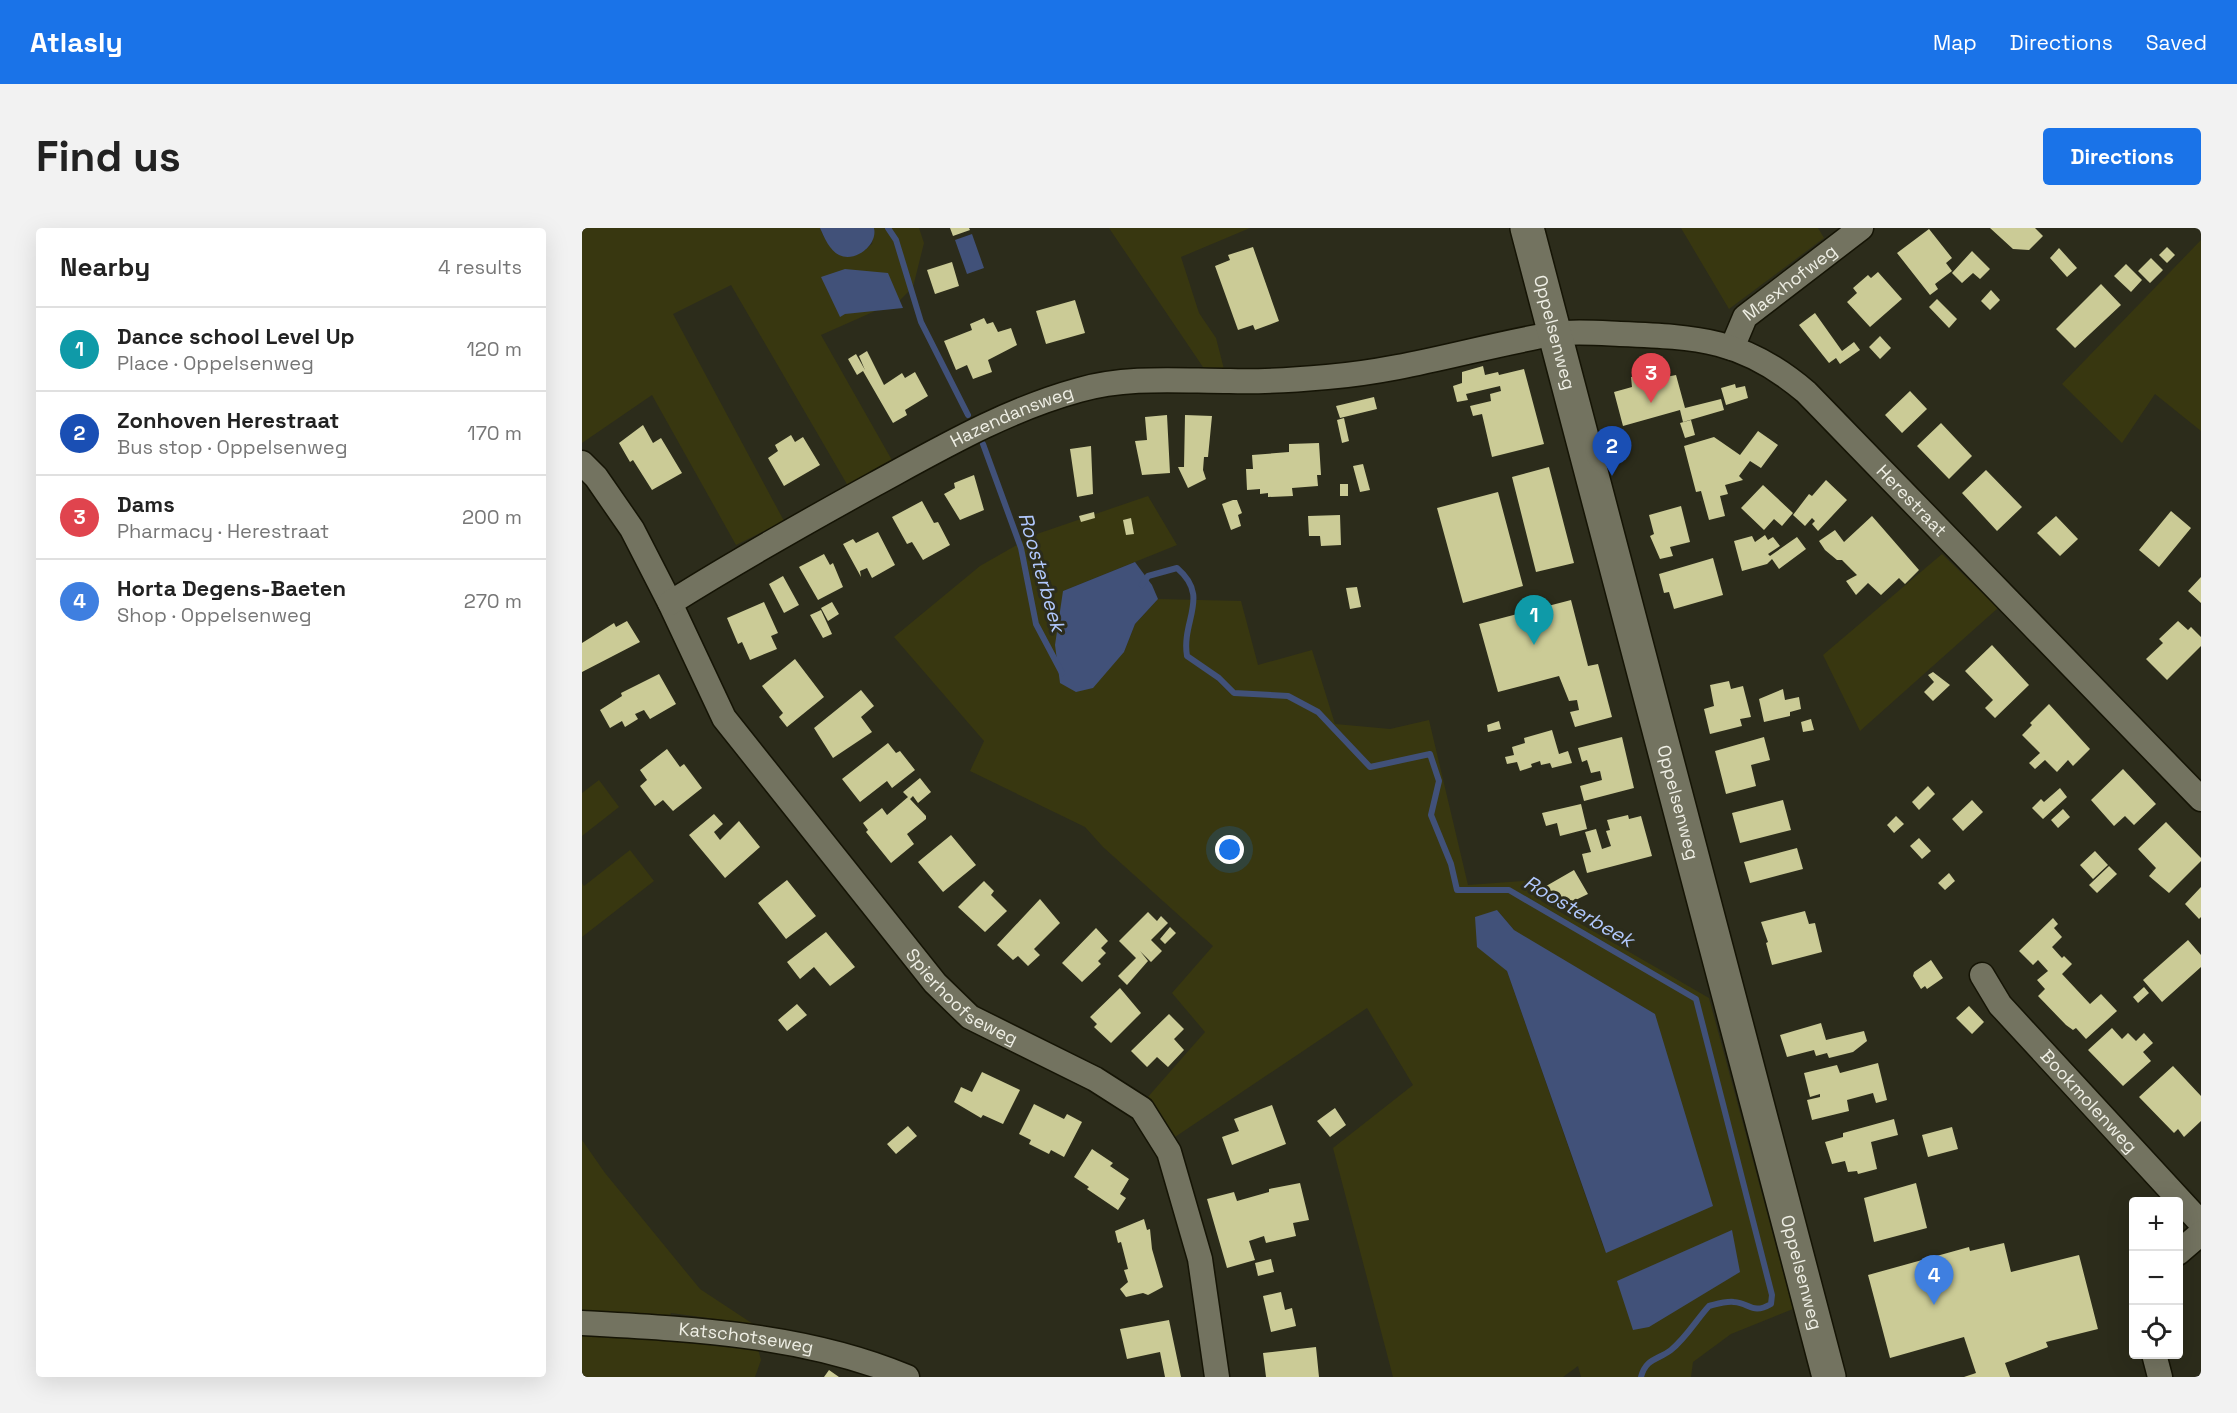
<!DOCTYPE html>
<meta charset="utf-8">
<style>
:root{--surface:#fff;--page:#f2f2f2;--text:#222;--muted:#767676;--line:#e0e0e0;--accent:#1a73e8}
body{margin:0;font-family:"Space Grotesk",sans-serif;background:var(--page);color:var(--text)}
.controls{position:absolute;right:18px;bottom:18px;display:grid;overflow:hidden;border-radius:6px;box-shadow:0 6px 24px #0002}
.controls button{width:54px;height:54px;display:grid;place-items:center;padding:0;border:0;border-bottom:2px solid var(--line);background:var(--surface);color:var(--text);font:30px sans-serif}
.you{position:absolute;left:648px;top:622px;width:21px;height:21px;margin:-15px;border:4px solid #fff;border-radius:50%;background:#1a73e8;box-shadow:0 0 0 9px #1a73e833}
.badge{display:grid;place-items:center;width:39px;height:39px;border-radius:50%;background:var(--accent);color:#fff;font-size:20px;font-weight:700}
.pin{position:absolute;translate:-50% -50px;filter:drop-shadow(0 2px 3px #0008)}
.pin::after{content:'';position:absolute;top:32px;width:21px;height:18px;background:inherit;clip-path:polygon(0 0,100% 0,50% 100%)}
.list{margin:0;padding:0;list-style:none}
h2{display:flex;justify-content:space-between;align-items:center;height:78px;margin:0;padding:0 24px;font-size:26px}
h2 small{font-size:20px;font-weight:400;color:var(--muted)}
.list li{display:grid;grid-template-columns:39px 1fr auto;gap:18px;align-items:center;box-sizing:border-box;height:84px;padding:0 24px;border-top:2px solid var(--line)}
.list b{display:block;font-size:22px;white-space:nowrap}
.list p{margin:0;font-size:20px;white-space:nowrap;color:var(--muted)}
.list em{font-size:20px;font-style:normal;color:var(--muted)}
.icon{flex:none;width:33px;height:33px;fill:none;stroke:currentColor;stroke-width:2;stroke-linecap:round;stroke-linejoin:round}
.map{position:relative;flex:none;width:1619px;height:1149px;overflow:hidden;border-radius:6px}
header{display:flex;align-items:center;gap:36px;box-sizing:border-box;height:84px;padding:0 30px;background:var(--accent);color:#fff}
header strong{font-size:28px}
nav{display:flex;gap:33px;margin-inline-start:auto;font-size:21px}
.intro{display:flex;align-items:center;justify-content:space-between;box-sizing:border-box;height:144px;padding:0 36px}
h1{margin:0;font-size:42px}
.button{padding:15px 27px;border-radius:6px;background:var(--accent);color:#fff;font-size:21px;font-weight:700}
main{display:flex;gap:36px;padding:0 36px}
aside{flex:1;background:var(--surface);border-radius:6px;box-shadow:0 6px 24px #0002}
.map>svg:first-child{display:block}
.green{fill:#383710;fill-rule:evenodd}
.water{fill:#415179}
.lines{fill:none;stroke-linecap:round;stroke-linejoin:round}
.stream{stroke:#415179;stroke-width:6}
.building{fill:#cbcb96}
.street-casing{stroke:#151405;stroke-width:27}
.secondary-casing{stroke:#151405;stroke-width:36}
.street{stroke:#737360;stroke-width:24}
.secondary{stroke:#737360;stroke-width:33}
.labels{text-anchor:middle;stroke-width:6;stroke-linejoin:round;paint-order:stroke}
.street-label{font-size:18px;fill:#efefe5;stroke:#2c2c1b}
.water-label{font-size:20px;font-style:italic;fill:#b1c8fd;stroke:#2c2c1b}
</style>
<header>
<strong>Atlasly</strong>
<nav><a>Map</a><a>Directions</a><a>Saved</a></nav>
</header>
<div class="intro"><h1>Find us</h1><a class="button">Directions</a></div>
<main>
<aside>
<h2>Nearby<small>4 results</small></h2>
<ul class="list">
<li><span class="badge" style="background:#0f9aa8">1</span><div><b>Dance school Level Up</b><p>Place · Oppelsenweg</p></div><em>120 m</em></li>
<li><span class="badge" style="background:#1a4fb4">2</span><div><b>Zonhoven Herestraat</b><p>Bus stop · Oppelsenweg</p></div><em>170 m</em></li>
<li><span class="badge" style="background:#e0444e">3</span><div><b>Dams</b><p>Pharmacy · Herestraat</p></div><em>200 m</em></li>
<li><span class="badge" style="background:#3f7fe0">4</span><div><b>Horta Degens-Baeten</b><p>Shop · Oppelsenweg</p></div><em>270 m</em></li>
</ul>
</aside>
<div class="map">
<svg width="1619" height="1149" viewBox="0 0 1619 1149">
<rect width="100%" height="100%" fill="#2c2c1b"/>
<path class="green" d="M0 0H238L242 9 283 22 290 16 292 0H337L342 15 331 59 318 72 239 107 311 234 266 258 149 57 91 86 202 293 154 317 70 167 0 215Z
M527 0H668L599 29 617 85 634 110 643 145H625Z
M1099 0H1236L1242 10 1147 81Z
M1619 12V203L1573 166 1540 215 1480 156Z
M566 268 595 317 481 363 542 424 553 396 576 371 659 373 676 437 730 422 753 496 808 501 847 492 886 657 954 652 959 673 1127 770 1211 1081 1149 1106 1111 1134 1109 1149H999L996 1138 981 1149H811L751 920 831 857 785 780 593 909 565 870 623 804 590 765 631 718 521 619 503 599 388 543 402 513 312 409 398 338 452 307ZM915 682 932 702 1023 1024 925 743Z
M1360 326 1416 380 1278 503 1241 427Z
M17 552 37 579 0 608V565Z
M48 622 72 653 0 709V655L2 658Z
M0 912 23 945 118 1061 171 1096 89 1085 82 1108 176 1121 179 1132 173 1149H0Z"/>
<path class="water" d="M238 0H292C296 17 273 35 257 27 248 23 242 9 238 0Z
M390 6 402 40 385 46 373 12Z
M263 41 306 45 321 80 263 86 258 89 239 49Z
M553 334 570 357 576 371 553 396 542 424 511 460 494 464 478 455 473 417 481 363Z
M915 682 932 702 1073 786 1131 978 1024 1025 925 743 895 719 893 689Z
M1150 1002 1158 1044 1067 1099 1051 1102 1035 1053Z"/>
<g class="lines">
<path class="stream" d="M306 0 314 12 339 94 386 187
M401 216 439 320 454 396 480 445
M560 357 566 348 595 340C629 369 599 392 605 428L637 450 652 465 706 468 736 484 788 539 848 526 857 553 849 587 869 636 875 662H927L1114 771 1190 1067 1189 1076C1170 1087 1168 1075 1152 1074 1144 1073 1135 1076 1127 1078 1115 1091 1104 1110 1089 1122 1076 1132 1064 1130 1059 1149"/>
</g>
<path class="building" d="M368 0H387L388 2 371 8Z
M1408 0H1453L1461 8 1447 22 1431 21Z
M1347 1 1370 30 1364 35 1370 43 1353 56 1356 61 1348 67 1315 25Z
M671 19 697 93 673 102 671 97 656 102 633 38 648 32 646 27Z
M1585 19 1593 27 1585 35 1577 27Z
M1477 20 1495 40 1485 49 1468 30Z
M1390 23 1408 41 1398 51 1391 45 1380 55 1370 45Z
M1569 30 1581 42 1568 55 1556 43Z
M370 34 377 58 353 66 345 42Z
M1544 36 1560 52 1549 64 1532 48Z
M1296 44 1320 71 1288 99 1265 74 1275 65 1271 60 1286 47 1289 50Z
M1519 56 1539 77 1493 120 1474 101Z
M1409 62 1418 72 1408 82 1399 73Z
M1355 71 1375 91 1367 100 1347 79Z
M493 72 503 105 464 116 454 83Z
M1233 85 1260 123 1272 114 1278 122 1258 136 1254 130 1247 135 1217 97Z
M402 90 405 96 411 94 416 104 429 100 435 117 406 132 410 144 391 151 385 137 374 142 362 113 390 102 388 96Z
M1298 108 1309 120 1298 131 1287 119Z
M285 123 302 157 320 145 323 150 333 144 346 168 323 182 325 187 311 195 281 143 275 147 266 131 274 126 283 142 277 128Z
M901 138 903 147 916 144 917 147 942 141 962 216 910 229 900 186 891 188 888 178 909 173 908 166 919 163 918 158 884 166 886 172 875 174 871 158 880 155V144Z
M1073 146 1074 151 1094 147 1103 180 1139 171 1142 182 1101 194 1098 182 1041 198 1032 164 1050 159 1049 149Z
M1153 156 1154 160 1163 158 1166 170 1144 177 1139 160Z
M1328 163 1345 181 1320 205 1303 187Z
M792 169 795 181 758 190 754 178Z
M585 187 588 245 560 247 553 213 565 212 563 189Z
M603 187 630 188 626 229H622L621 242 624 251 606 260 596 239H602Z
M762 190 767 213 760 215 755 192Z
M1109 192 1113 207 1103 210 1098 195Z
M1359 195 1390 228 1367 251 1335 218Z
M61 197 71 215 79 210 100 245 70 262 51 232 48 234 37 215Z
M1176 203 1196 217 1179 240 1168 233 1157 248 1161 252 1143 257 1146 266 1138 268 1143 288 1127 292 1119 263 1114 264 1102 218 1132 209 1158 227Z
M209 207 213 214 221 209 238 237 202 258 186 230 196 223 193 217Z
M737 215 739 247H735L736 258 710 260 711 268 686 269V265L678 266V261L665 262 664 241H671L670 227 707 224V216Z
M509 218 511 266 495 269 488 221Z
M781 236 788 262 778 264 771 238Z
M967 239 992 335 954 344 930 249Z
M1404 242 1440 279 1415 303 1380 265Z
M392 247 402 282 378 292 362 266 373 260 372 255Z
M1244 252 1265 272 1236 303 1230 296 1233 293 1230 290 1223 298 1211 287 1227 266 1230 268Z
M758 256H766V268H758Z
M1181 257 1211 285 1200 298 1192 291 1182 302 1159 280Z
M916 264 941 358 881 375 855 280Z
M651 272H655L660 285 656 287 659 298 649 302 640 276Z
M340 273 352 295 356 294 368 317 341 332 330 314 325 316 310 289Z
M1099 278 1108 314 1088 319 1091 328 1078 331 1068 308 1072 306 1067 287Z
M1589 283 1609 300 1577 339 1557 322Z
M512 284 513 290 499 294 497 288Z
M758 287 759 317 739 318 738 308H727L726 288Z
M1290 288 1337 342 1323 356 1317 350 1299 367 1286 355 1274 367 1264 353 1275 347 1260 332H1255L1243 322 1237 313 1253 302 1262 314Z
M1474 288 1496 311 1478 328 1455 305Z
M549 290 552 306 544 307 541 292Z
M296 304 313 337 290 350 285 340 278 343 279 349 261 316 271 311 274 315Z
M1183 307 1186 312 1191 309 1198 318 1186 326 1188 328 1215 309 1224 321 1197 341 1190 331 1185 336 1160 343 1152 313 1170 308 1173 314Z
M242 326 248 337 251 335 261 359 236 372 217 339Z
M1131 330 1141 367 1092 381 1087 364 1082 365 1077 346Z
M201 348 217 377 202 385 187 356Z
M1619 349V375L1606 363Z
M775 359 779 379 768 381 764 360Z
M989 372 1006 438 1016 436 1030 489 993 499 988 484 997 482 995 472 987 473 977 448 916 464 897 396Z
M182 374 196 405 189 408 195 421 168 432 160 414 156 416 145 390Z
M250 374 257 386 246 393 239 380Z
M239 382 250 406 241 410 228 387Z
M45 393 58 414 0 444V415L32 395 34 399Z
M1596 393 1606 402 1609 399 1619 409V418L1585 452 1564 431 1581 415 1577 411Z
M1410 417 1447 457 1413 490 1403 480 1411 472 1383 443Z
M213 431 242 469 205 499 197 489 201 485 180 458Z
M1351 444 1368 457 1351 473 1342 464 1352 454 1346 447Z
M77 446 94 476 68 491 62 482 53 486 56 491 43 499 40 493 28 500 18 482 40 468 39 465Z
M1147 453 1149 461 1161 458 1169 489 1158 491 1160 498 1128 506 1122 481 1132 478 1128 457Z
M1201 461 1203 472 1217 469 1219 481 1208 484V488L1182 494 1177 471Z
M279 462 292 478 279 489 290 504 251 530 232 500Z
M1467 476 1508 521 1491 538 1486 532 1475 544 1463 532 1453 541 1447 535 1458 525 1440 507 1450 497 1448 495Z
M1229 491 1232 502 1221 504 1219 494Z
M917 493 919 501 906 504 905 497Z
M970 502 977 526 986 523 990 535 970 540 968 535 959 537 958 533 949 536 950 539 938 543 935 534 925 536 923 529 932 527 930 519 943 515 942 510Z
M1040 509 1052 560 1002 573 998 558 1020 552 1018 543 1009 545 1005 532 1000 534 996 520Z
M1182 509 1188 532 1169 537 1174 558 1144 566 1133 523Z
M306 515 314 525 318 523 333 542 310 560 305 553 278 574 260 551Z
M85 521 98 539 102 536 120 560 91 583 81 572 73 578 58 558 65 552 58 542Z
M1541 541 1574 576 1552 597 1543 588 1532 598 1509 572Z
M338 550 349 564 336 575 331 568 328 571 344 588V591L325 606 332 616 309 635 284 604 286 602 281 595 300 580 305 587 326 569 321 564Z
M1346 558 1353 566 1337 582 1330 574Z
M1478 560 1485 569 1461 591 1450 580 1459 571 1462 574Z
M1201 572 1209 602 1158 615 1150 585Z
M1390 572 1401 584 1381 603 1370 591Z
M999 576 1005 601 978 608 975 595 964 598 960 585Z
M1481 581 1488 589 1476 600 1469 592Z
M132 586 141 596 132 604 138 612 157 593 178 619 143 650 107 607Z
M1046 587 1047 591 1059 588 1070 628 1005 645 1000 626 1009 624 1003 604 1014 601 1020 621 1029 618 1024 603 1028 602 1025 592Z
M1314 588 1322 596 1312 605 1305 597Z
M1584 594 1619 630V633L1587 665 1567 648 1574 640 1556 621Z
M369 607 394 637 361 664 336 634Z
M1337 610 1349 623 1340 631 1328 618Z
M1215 620 1221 641 1168 655 1162 634Z
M1513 623 1526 637 1511 651 1498 637Z
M1527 638 1535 646 1515 665 1507 657Z
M992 642 1006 666 975 681 959 661Z
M1367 645 1373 653 1363 662 1356 655Z
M205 652 234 688 204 711 176 675Z
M402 653 412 663 409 667 425 683 403 704 376 679Z
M1619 659V689L1617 691 1603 676Z
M458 671 478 695 452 721 458 727 446 738 436 728 431 732 415 717Z
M1223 683 1227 696 1233 695 1240 724 1190 737 1184 715 1186 714 1179 694Z
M566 684 575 693 579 688 586 695 569 712 580 723 569 734 558 723 566 733 545 757 536 748 554 730 537 713Z
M1471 690 1476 696 1472 700 1480 709 1470 719 1480 730 1482 728 1490 736 1480 746 1508 776 1519 766 1535 783 1504 811 1494 800 1491 802 1484 797 1456 768 1463 761 1455 752 1466 743 1456 732 1451 737 1437 723Z
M588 699 594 705 583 716 578 711Z
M514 700 526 713 519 720 524 725 516 733 519 736 500 754 480 735Z
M244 704 273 739 248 758 232 739 218 751 205 734Z
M1606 712 1619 727V739L1580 774 1561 752Z
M1349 732 1361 750 1345 761 1343 758 1339 761 1331 748 1332 744Z
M1562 759 1567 765 1556 775 1551 769Z
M538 760 559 785 529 815 512 799 515 796 508 789Z
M215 776 225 787 205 803 196 792Z
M1387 778 1402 794 1390 806 1374 790Z
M587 786 602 801 592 811 602 822 586 839 575 829 565 839 549 823Z
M1239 795 1244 812 1282 803 1285 813 1271 824 1247 830 1245 825 1234 828 1232 822 1205 829 1198 807Z
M1530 800 1540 811 1546 805 1554 813 1562 805 1571 815 1561 824 1569 833 1541 858 1506 822Z
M1296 835 1305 872 1294 875 1291 865 1265 872 1267 883 1230 892 1225 872 1238 869V866L1228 869 1222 845 1255 837 1258 845Z
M1591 838 1619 868V893L1602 909 1596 901 1592 905 1557 869Z
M400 844 438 862 421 896 401 887 399 890 372 874 379 859 390 864Z
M452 876 482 891 485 886 500 894 482 929 469 922 467 926 447 916 449 912 437 906Z
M690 877 704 916 650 937 640 909 657 903 652 891Z
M753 880 764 897 748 909 735 893Z
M1312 891 1316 907 1289 914 1295 941 1276 946 1275 943 1266 944 1263 933 1250 936 1243 914 1261 909V905Z
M326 898 335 908 314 926 305 916Z
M1370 899 1376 921 1346 929 1340 907Z
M510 921 531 935 528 938 547 951 538 966 544 970 536 982 505 961 507 959 492 949Z
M718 955 727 992 711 995 714 1008 684 1015 682 1008 667 1013 673 1032 645 1040 625 971 652 964 655 973 687 964V961Z
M1334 955 1345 1000 1292 1014 1282 970Z
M562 991 565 1002 568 1001 570 1021 581 1059 566 1067 561 1065 544 1069 538 1061 546 1054 542 1042 546 1041 539 1014 536 1015 533 1003Z
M1422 1015 1429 1044 1497 1027 1516 1101 1464 1114 1466 1119 1423 1135 1428 1149H1382L1394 1145 1382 1109 1308 1130 1286 1047 1387 1019 1388 1023Z
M689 1031 692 1044 676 1048 673 1035Z
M699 1064 703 1082 710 1080 714 1098 689 1104 681 1068Z
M587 1092 599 1149H583L578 1124 545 1131 538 1101Z
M734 1119 737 1149H684L681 1125Z
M247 1142 257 1149H242Z"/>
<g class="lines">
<g class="street-casing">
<g id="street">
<path id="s1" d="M1150 120 1163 89 1279 0"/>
<path id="s2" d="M0 235 14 249 50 301 88 375 142 490 353 755 388 789 513 851 560 881 587 924 618 1031 635 1149"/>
<path id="s3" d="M88 375C155 333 224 294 293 256 359 220 424 182 497 162 546 148 597 153 648 153 680 154 712 152 745 149 822 143 895 119 971 106 992 103 1017 105 1038 106 1116 109 1162 111 1224 164L1619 571"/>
<path id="s4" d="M1400 747 1418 777 1619 995"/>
<path d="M1596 1025 1619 1005"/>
<path id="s5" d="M0 1095C109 1101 222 1106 325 1149"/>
<path d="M1572 1126 1578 1149"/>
</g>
</g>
<g class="secondary-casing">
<g id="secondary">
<path id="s6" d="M945 0 1247 1149"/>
</g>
</g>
<use href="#street" class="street"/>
<use href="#secondary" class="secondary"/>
</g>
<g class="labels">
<g class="street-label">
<text dy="6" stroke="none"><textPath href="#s1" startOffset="90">Maexhofweg</textPath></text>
<text dy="6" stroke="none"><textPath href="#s6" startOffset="108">Oppelsenweg</textPath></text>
<text dy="6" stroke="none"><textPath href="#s3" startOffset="390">Hazendansweg</textPath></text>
<text dy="6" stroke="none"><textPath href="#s3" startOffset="1360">Herestraat</textPath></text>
<text dy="6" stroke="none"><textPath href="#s6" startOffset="594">Oppelsenweg</textPath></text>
<text dy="6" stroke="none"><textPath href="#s2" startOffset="662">Spierhoofseweg</textPath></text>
<text dy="6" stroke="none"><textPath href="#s4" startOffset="166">Bookmolenweg</textPath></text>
<text dy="6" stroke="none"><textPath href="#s6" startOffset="1080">Oppelsenweg</textPath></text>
<text dy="6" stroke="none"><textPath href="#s5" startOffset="165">Katschotseweg</textPath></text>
</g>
<g class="water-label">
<text transform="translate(460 344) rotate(74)" y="7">Roosterbeek</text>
<text transform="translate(997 683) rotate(30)" y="7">Roosterbeek</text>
</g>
</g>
</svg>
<div class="controls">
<button>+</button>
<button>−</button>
<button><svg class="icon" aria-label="locate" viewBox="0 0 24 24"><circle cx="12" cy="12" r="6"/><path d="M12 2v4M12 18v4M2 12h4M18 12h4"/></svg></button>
</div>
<div class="you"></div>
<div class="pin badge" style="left:952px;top:417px;background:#0f9aa8">1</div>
<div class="pin badge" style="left:1030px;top:248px;background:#1a4fb4">2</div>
<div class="pin badge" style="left:1069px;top:175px;background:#e0444e">3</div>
<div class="pin badge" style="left:1352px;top:1077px;background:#3f7fe0">4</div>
</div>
</main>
